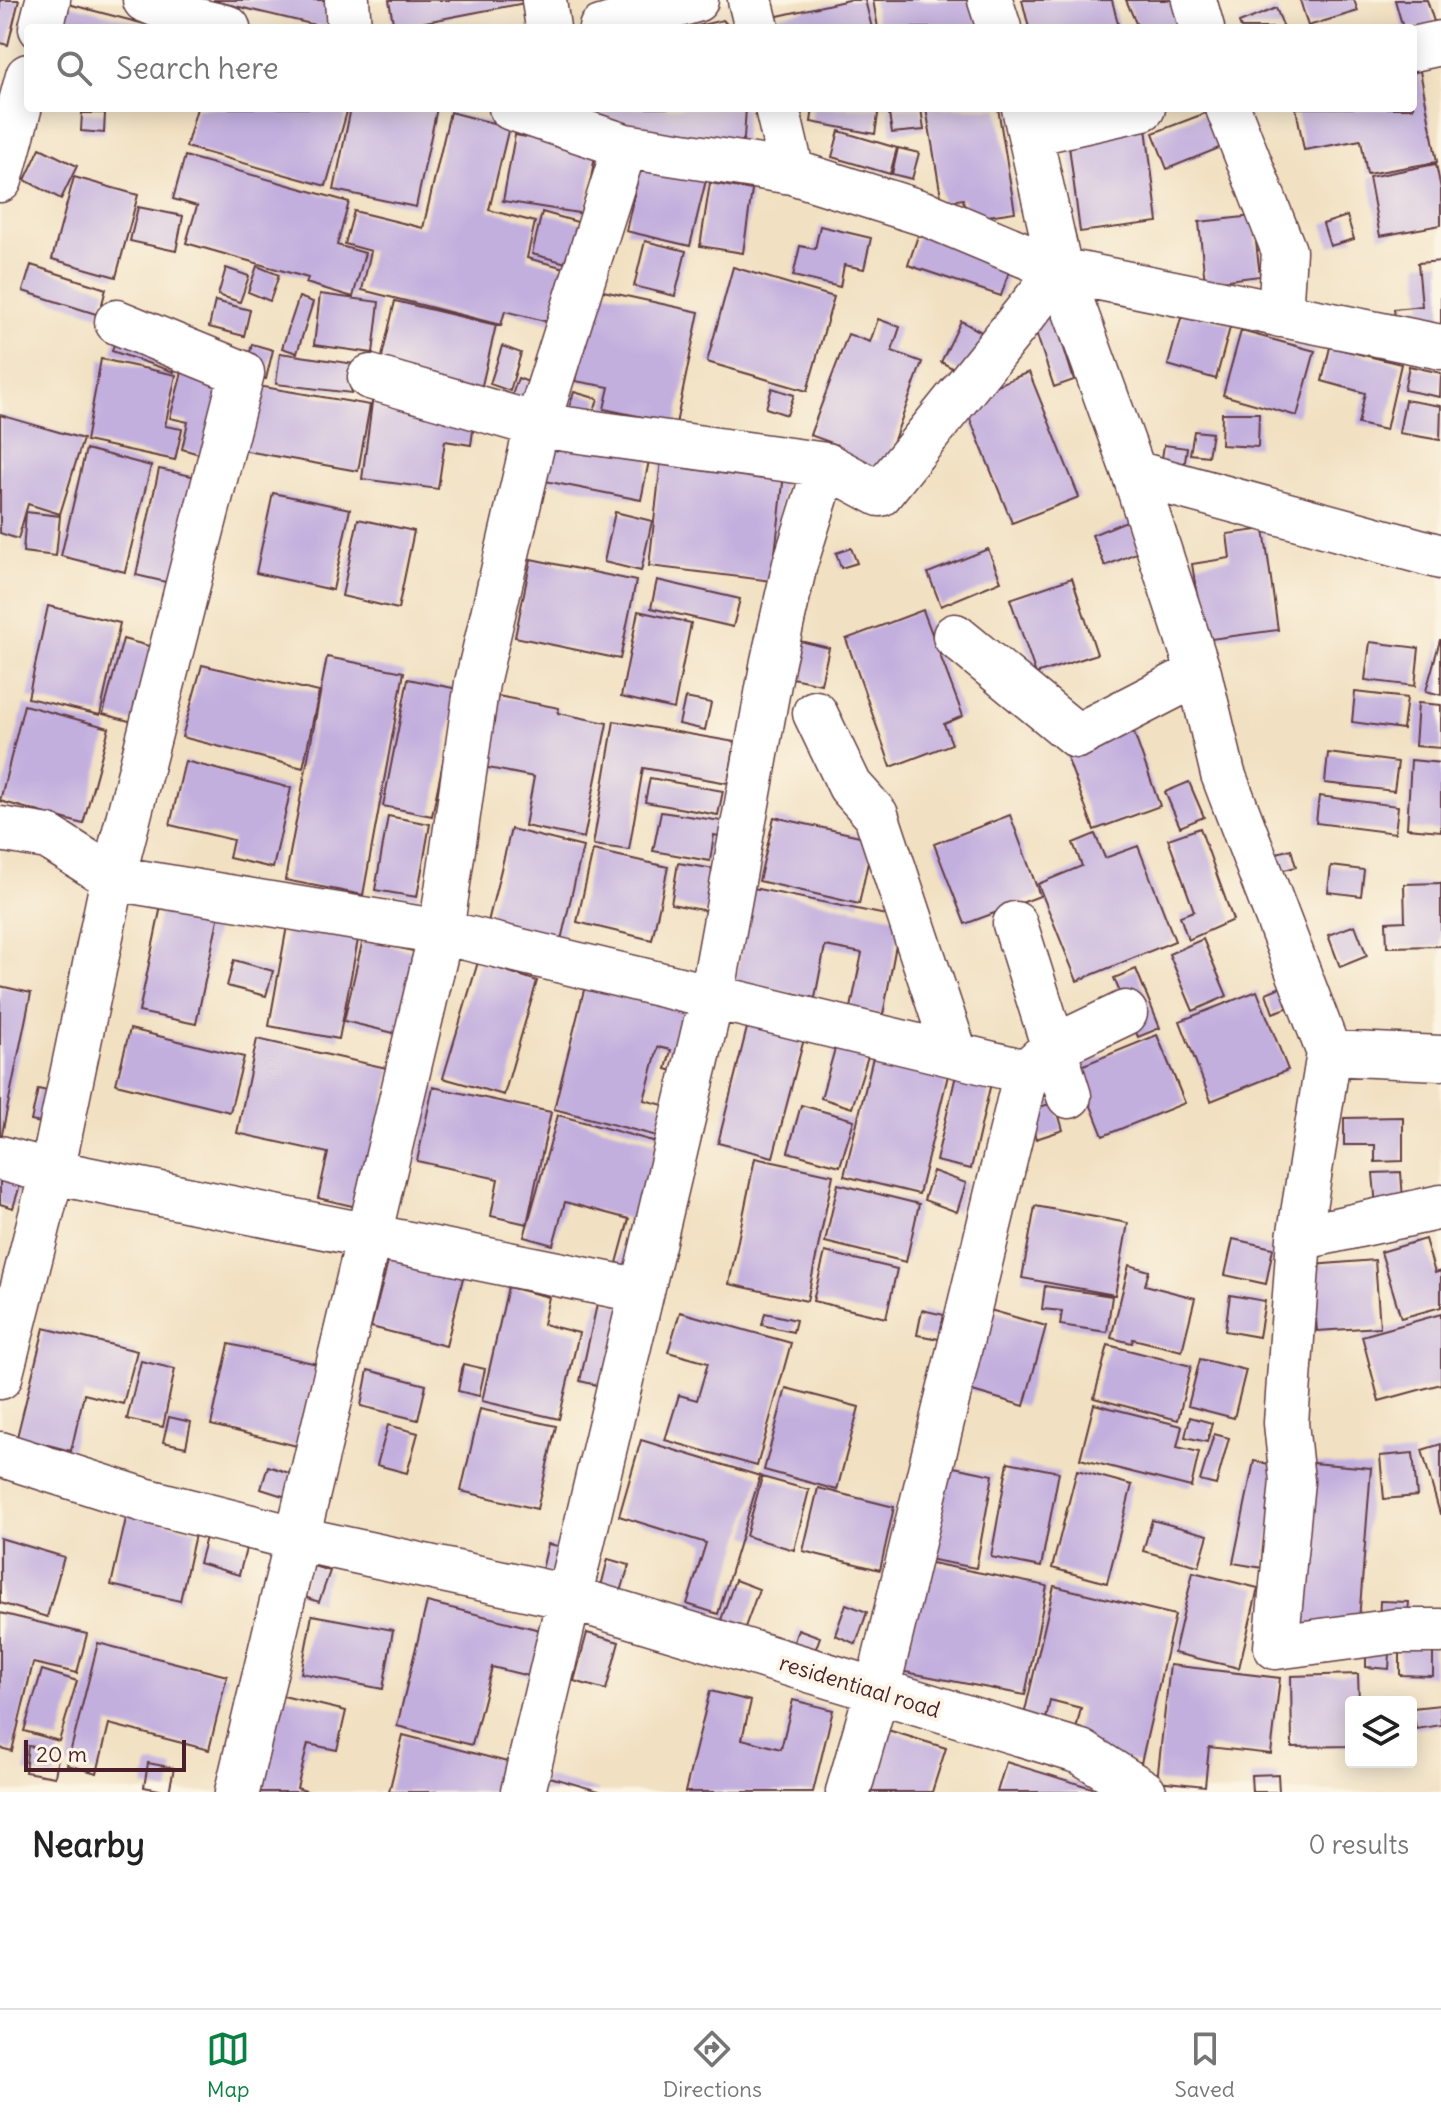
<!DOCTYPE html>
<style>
:root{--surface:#fff;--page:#f2f2f2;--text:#222;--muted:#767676;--line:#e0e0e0;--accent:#0b8043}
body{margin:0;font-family:Delius,sans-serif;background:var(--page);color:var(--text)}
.controls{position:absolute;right:24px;bottom:24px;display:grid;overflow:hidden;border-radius:8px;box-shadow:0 4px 20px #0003}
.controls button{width:72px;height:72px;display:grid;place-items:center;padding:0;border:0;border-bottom:2px solid var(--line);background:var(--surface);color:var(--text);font:40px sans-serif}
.scale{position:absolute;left:24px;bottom:20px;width:162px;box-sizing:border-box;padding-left:8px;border:4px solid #4a1f2b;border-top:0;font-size:22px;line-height:28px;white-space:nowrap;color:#4a1f2b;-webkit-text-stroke:6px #fcf5e5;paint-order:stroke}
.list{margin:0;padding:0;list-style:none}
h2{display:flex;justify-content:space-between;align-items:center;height:104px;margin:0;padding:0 32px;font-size:34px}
h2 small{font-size:26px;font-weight:400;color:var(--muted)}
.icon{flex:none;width:44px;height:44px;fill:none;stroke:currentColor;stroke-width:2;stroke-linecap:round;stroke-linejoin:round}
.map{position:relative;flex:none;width:1441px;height:1792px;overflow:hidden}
.search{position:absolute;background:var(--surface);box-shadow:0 4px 20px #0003;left:24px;right:24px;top:24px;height:88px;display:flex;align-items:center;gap:20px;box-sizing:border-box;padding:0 28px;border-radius:8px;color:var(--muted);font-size:30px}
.sheet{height:216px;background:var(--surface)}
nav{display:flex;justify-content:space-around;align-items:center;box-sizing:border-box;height:112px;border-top:2px solid var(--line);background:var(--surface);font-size:22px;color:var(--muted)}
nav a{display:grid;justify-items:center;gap:4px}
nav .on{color:var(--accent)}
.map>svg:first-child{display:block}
.building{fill:#c2afde}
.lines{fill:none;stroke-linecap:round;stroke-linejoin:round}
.minor-casing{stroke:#633c42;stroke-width:47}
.minor{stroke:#fff;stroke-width:44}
.labels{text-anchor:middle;stroke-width:8;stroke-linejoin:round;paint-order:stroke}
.street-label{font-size:22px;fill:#4a1f2b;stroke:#fcf5e5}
</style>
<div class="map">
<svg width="1441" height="1792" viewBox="0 0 1441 1792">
<rect width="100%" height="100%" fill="#fcf5e5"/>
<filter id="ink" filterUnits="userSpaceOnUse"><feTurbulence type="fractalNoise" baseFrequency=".0125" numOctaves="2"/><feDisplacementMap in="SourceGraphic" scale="16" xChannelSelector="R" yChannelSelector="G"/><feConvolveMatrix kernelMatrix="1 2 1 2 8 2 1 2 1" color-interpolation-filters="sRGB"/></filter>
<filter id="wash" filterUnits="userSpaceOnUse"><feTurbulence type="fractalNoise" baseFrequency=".006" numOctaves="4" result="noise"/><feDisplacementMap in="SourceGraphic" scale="32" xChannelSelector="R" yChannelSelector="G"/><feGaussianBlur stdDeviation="1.8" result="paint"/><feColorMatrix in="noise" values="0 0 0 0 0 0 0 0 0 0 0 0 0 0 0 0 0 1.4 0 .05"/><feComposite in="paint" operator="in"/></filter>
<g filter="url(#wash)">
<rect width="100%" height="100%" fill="#f1e0c1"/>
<g id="blocks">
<path class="building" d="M0 0H19L8 45 0 43Z
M214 0H328V28L214 1Z
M389 0H535V1L394 28Z
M849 0H865L872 28H772L769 18Z
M873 0H980L985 28H878Z
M1022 0H1112L1119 28H1029Z
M1126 0H1182L1193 28H1138Z
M1300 0H1354L1358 11 1308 26Z
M1395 0H1427L1436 28H1403Z
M68 4 156 27V28H61Z
M1276 8 1284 28H1241L1239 23Z
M723 20 730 28H693V27Z
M1420 71 1437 162 1367 174 1361 140 1304 150 1296 108H1413V72Z
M197 108H348L326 186 186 147Z
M351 108H437L416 207 334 190Z
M594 108H746L744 138 736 154 592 124Z
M813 108H879L875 134 811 122Z
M888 108H921L924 130 892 133Z
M926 108H998L1015 212 967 219 963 199 942 202Z
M1219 108 1234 142 1167 169 1153 133Z
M450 112 509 127 489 210 535 222 527 258 565 268 552 323 505 311 501 325 362 290 371 251 345 244 354 211 423 228Z
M82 113H105L104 133 81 131Z
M1146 128 1158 222 1080 232 1068 138Z
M839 131 897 148 890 174 832 157Z
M515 135 596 149 585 214 503 201Z
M40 148 77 166 61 199 25 180Z
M898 148 919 153 912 179 892 174Z
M185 156 349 202 337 245 365 253 353 297 306 283 308 278 186 243 197 206 173 199Z
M642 160 707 176 690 246 626 231Z
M1436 164 1441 189V225L1380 236 1369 177Z
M74 177 138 195 116 277 52 259Z
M710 183 752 190 743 253 700 246Z
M138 207 183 216 176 251 130 241Z
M542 212 588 225 578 266 532 254Z
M1253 216 1260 276 1205 283 1199 222Z
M1347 216 1354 239 1330 246 1323 224Z
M820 226 871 238 864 269 844 265 840 287 793 276 800 246 815 249Z
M921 227 1013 259 1001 296 908 265Z
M645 241 686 251 675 296 634 286Z
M1441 261V332L1397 336 1394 309 1422 306 1418 263Z
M31 265 106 289 99 315 23 291Z
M257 266 279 275 270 301 248 292Z
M733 267 834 297 807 391 707 362Z
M226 268 249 276 240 302 218 295Z
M594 289 699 312 676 424 604 409 609 387 575 381Z
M320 294 379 302 373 353 314 345Z
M299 297 313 302 297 353 282 348Z
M215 301 250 310 244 336 209 327Z
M395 301 496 325 479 398 378 374Z
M1052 310 1074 380 1054 387 1031 317Z
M1183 311 1231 324 1216 379 1168 365Z
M878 319 900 327 892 351 922 362 880 479 832 461 838 445 810 435 848 334 870 342Z
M961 321 987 335 967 376 941 362Z
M118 331 180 352 174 372 112 351Z
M1241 331 1315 351 1297 416 1223 395Z
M252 344 273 350 266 379 245 373Z
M502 346 521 353 510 391 490 384Z
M1330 347 1401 364 1386 430 1358 424 1365 393 1322 381Z
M280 353 355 364 351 393 276 384Z
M186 357 231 369 206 456 182 449 188 422 170 418Z
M101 359 176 375 165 426 182 429 175 460 86 441Z
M1409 366 1441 373 1440 397 1404 390Z
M1029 372 1079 497 1012 523 962 399Z
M518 378 539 386 531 406 511 398Z
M252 385 370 405 358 471 241 450Z
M772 388 794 395 787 415 766 408Z
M574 392 598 399 593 415 569 408Z
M373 395 476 410 471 445 445 441 438 489 362 479Z
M1405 400 1441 406 1440 440 1399 433Z
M1222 413H1259L1258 447 1221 445Z
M0 415 83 439 60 514 28 504 18 539 0 533Z
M556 427 652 446 641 500 545 481Z
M1194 431 1212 433 1208 456 1190 454Z
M1164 445 1187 448 1183 475 1160 472Z
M86 449 151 466 125 572 61 556Z
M661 460 784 474 772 581 649 566Z
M159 469 206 479 183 586 136 575Z
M273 493 350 509 333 590 256 573Z
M26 512 60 516 56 556 23 552Z
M615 512 652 521 641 571 604 562Z
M358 519 414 531 398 609 342 596Z
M1129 520 1141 551 1105 566 1092 535Z
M1264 529 1278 630 1204 640 1192 564 1230 558 1227 534Z
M851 548 857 563 841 568 836 553Z
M988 549 1001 581 941 606 928 573Z
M531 559 636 581 620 659 515 637Z
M1072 578 1097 654 1036 674 1010 599Z
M657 580 740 599 733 627 651 608Z
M48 606 120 623 100 715 28 698Z
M923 610 963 716 944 724 952 744 891 767 846 639Z
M638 611 691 623 674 709 621 697Z
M123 639 167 651 148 726 103 714Z
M1440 640H1441V695L1426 691Z
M800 641 829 648 821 684 792 678Z
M1370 642 1419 648 1415 686 1365 680Z
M327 657 404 672 363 895 285 880Z
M202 665 319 692 303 768 182 737Z
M408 679 458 689 432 816 383 806Z
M1355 692 1407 698 1403 729 1352 722Z
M498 696 559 708 558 713 607 723 584 838 525 826 534 777 483 767Z
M685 698 711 703 705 730 679 724Z
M1418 703 1441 705V748L1415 746Z
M24 705 109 728 83 824 0 801Z
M1128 716 1160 806 1094 830 1061 741Z
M614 721 735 742 728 783 643 768 629 850 593 845Z
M1328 753 1398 762 1394 791 1325 783Z
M1411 760 1441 763V831L1407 828Z
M185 761 291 788 273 868 229 858 233 840 170 825Z
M650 778 723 791 718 815 645 802Z
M1189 782 1204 817 1180 827 1165 792Z
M1319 796 1398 806 1395 833 1316 823Z
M661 812 735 823 732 839 714 835 710 861 653 851Z
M1010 815 1040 896 965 924 934 844Z
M388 816 430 824 417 897 375 890Z
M774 817 873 839 859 904 759 881Z
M1200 828 1233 920 1188 940 1180 916 1194 911 1168 839Z
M511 829 583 847 560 944 487 926Z
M1095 834 1105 858 1138 846 1175 941 1077 981 1038 884 1082 866 1073 843Z
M1291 849 1296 867 1276 872 1270 855Z
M593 850 668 867 652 940 577 922Z
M678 863 715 869 707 911 671 904Z
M1331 866 1364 870 1361 896 1328 892Z
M1441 883V946L1387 947 1386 922 1405 921 1404 884Z
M753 888 901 918 883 1015 851 1008 862 953 825 946 815 998 735 982Z
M162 901 219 914 196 1024 139 1012Z
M1355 925 1367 956 1340 967 1328 935Z
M287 926 358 940 339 1039 269 1026Z
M363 939 417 952 398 1034 344 1021Z
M1203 939 1227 996 1193 1011 1169 954Z
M234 960 273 971 266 996 227 986Z
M478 962 537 981 504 1095 443 1078Z
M1136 969 1160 1028 1138 1037 1114 978Z
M586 982 707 1014 691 1076 666 1069 671 1050 658 1047 644 1100 683 1110 676 1141 554 1109Z
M0 986 31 993 1 1139H0Z
M1283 986 1290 1007 1273 1013 1266 993Z
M1257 991 1288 1070 1211 1101 1180 1021Z
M748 1024 804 1039 773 1157 718 1143Z
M130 1029 244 1057 230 1112 116 1084Z
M1157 1035 1185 1103 1103 1136 1076 1068Z
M257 1039 391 1069 361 1208 318 1198 328 1153 237 1133Z
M836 1045 868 1056 852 1108 821 1098Z
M874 1053 949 1071 919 1194 844 1176Z
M956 1075 991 1083 971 1169 936 1161Z
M433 1087 551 1112 527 1224 491 1216 498 1179 417 1161Z
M38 1089 62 1094 55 1126 31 1121Z
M1055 1102 1063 1130 1036 1139 1028 1111Z
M801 1105 854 1120 840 1166 788 1152Z
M558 1115 678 1148 645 1271 617 1263 629 1219 565 1202 553 1245 524 1237Z
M1403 1117V1161L1375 1162V1145H1344V1118Z
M755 1158 833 1175 807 1301 729 1284Z
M0 1168 23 1175 13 1208 0 1204Z
M933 1171 966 1183 957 1212 924 1200Z
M1401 1172 1405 1228 1376 1207 1373 1173Z
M838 1184 919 1204 906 1262 825 1242Z
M1035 1206 1128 1223 1115 1295 1022 1278Z
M1233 1239 1273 1248 1266 1284 1225 1275Z
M1425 1239 1435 1273 1441 1271V1307L1401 1318 1381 1252Z
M391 1251 465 1270 446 1346 371 1327Z
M825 1252 897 1269 886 1318 813 1301Z
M1375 1260 1380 1327 1317 1331 1312 1265Z
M1129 1265 1149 1271 1145 1285 1195 1298 1182 1351 1133 1339 1132 1343 1111 1338Z
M1045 1286 1112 1296 1107 1332 1060 1325 1062 1311 1042 1309Z
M508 1287 549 1297 543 1324 579 1333 559 1419 482 1401Z
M1230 1295 1265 1301 1259 1337 1225 1331Z
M598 1300 632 1308 613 1389 580 1381Z
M922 1310 944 1315 939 1339 917 1335Z
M990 1310 1046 1326 1024 1406 969 1390Z
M680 1312 791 1343 757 1466 665 1440 679 1395 697 1400 708 1363 668 1352Z
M765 1313 796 1320 793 1332 762 1325Z
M1441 1314V1384L1379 1401 1362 1336Z
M44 1328 137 1351 123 1404 84 1394 71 1451 17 1437Z
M229 1344 317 1364 297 1446 211 1425Z
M1108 1345 1191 1366 1178 1420 1094 1398Z
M1200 1359 1246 1370 1234 1418 1188 1406Z
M141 1361 175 1369 163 1427 127 1419Z
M463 1364 485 1369 479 1396 458 1391Z
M368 1370 426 1385 418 1420 361 1406Z
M786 1388 859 1407 837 1490 764 1470Z
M1094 1404 1182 1426 1177 1447 1199 1452 1191 1487 1080 1459Z
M480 1409 556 1426 537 1509 461 1491Z
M169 1417 191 1422 186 1447 163 1442Z
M1190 1417 1212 1423 1207 1442 1185 1437Z
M388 1425 418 1433 407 1473 377 1465Z
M1214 1434 1229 1438 1216 1485 1200 1481Z
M641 1440 760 1476 718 1614 687 1604 706 1543 619 1516Z
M1441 1444V1514H1440L1422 1450Z
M1413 1453 1417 1496 1384 1499 1380 1456Z
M1254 1461 1283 1467 1263 1568 1233 1563Z
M1008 1462 1059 1472 1041 1567 991 1557Z
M934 1463 993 1475 976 1568 917 1557Z
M1312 1463 1371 1468 1358 1633 1298 1628Z
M268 1466 292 1474 286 1497 261 1489Z
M1077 1470 1132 1485 1107 1583 1052 1568Z
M762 1477 809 1490 794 1550 746 1536Z
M818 1488 894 1507 880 1570 803 1551Z
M127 1514 196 1530 180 1601 111 1585Z
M1152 1520 1208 1535 1199 1566 1143 1551Z
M206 1537 246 1549 239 1575 199 1563Z
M0 1538 64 1557 47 1617 0 1603Z
M548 1544 573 1549 566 1576 542 1570Z
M608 1559 629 1565 620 1595 600 1590Z
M916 1560 1047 1586 1025 1695 895 1670Z
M310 1565 330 1571 319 1602 299 1595Z
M1193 1572 1258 1588 1239 1668 1174 1653Z
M735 1580 759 1589 744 1630 721 1620Z
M1054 1586 1175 1615 1141 1763 1072 1747 1081 1708 1050 1700 1044 1729 1022 1724Z
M1380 1601 1409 1602 1408 1613 1379 1628Z
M427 1602 548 1632 537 1678 492 1667 472 1745 397 1726Z
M846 1604 867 1612 856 1644 835 1635Z
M0 1613 87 1634 77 1673 33 1663 12 1751 0 1748Z
M312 1615 393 1630 383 1689 301 1673Z
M798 1629 820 1637 813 1656 792 1648Z
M587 1633 619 1642 606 1690 574 1681Z
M98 1643 227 1676 209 1750 109 1724 97 1773 67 1765Z
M1400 1648H1433V1676L1400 1675Z
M1366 1653H1390L1389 1669 1366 1667Z
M1170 1665 1280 1678 1271 1754 1209 1747 1205 1786 1157 1781Z
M42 1670 77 1681 59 1741 24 1731Z
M1358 1674 1359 1702H1351V1746L1292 1747 1291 1676Z
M710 1691 751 1701 742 1739 781 1749 793 1700 833 1710 813 1792H685Z
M279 1695 346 1711 337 1750 308 1744 297 1788 309 1792H256Z
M1440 1705 1441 1725 1416 1729 1413 1708Z
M878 1727 946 1748 932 1792H858Z
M403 1735 515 1764 508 1792H389Z
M28 1746 59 1750 55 1777 25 1772Z
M1006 1762 1102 1791V1792H997Z
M148 1763 174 1768 169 1792 144 1787Z
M1278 1774 1279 1792H1252L1251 1775Z
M546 1776 599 1791 598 1792H541Z"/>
</g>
</g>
<g filter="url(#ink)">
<use href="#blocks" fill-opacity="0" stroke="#633c42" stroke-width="2"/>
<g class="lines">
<g class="minor-casing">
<path id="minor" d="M145 0 194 20 228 28
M347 0 349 28
M544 0 548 28
M750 0 757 28
M990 0 999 28
M1194 0 1202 28
M41 28 48 0
M601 28 696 0
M1413 49 1441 43
M511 108 625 146 792 172 929 215 1060 270 1441 347
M777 108 792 172
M1024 108 1060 270 1134 473 1199 673 1223 774 1329 1053 1299 1238 1286 1423 1292 1481 1276 1647 1396 1631H1441
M1228 108 1284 251 1280 315
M1032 133 1143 108
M0 180 28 76
M370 377 537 425 826 465 880 494 1060 270
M1134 473 1441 557
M955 636 1077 736 1199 673
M815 713 850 786 876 815 955 1053
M0 829 48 837 113 878 441 932 1026 1072
M1015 924 1069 1096
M1329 1053 1441 1058
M0 1158 52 1172 642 1291
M1299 1238 1441 1207
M0 1377 52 1172 113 878 242 373 117 322
M0 1454 144 1500 299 1539 568 1597 1081 1752 1144 1792
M237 1792 441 932 477 683 537 425 625 146
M523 1792 712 996 773 661 795 564 826 465
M848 1792 877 1691 1026 1072 1054 1047 1125 1013"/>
</g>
<use href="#minor" class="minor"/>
</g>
</g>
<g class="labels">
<g class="street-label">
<text transform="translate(860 1686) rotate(17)" y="8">residentiaal road</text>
</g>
</g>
</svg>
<div class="controls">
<button><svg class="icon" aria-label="layers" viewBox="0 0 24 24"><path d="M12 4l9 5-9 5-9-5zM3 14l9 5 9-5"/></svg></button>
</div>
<div class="scale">20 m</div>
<div class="search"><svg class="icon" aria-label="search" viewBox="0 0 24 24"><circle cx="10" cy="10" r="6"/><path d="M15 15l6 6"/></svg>Search here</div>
</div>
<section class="sheet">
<h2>Nearby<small>0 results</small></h2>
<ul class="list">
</ul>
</section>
<nav>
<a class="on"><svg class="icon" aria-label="map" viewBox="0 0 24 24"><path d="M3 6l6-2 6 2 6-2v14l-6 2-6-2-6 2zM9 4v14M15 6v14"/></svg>Map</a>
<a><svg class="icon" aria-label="directions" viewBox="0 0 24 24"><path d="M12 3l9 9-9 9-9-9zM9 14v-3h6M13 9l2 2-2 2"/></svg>Directions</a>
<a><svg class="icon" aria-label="saved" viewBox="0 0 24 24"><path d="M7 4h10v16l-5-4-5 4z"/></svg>Saved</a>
</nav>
